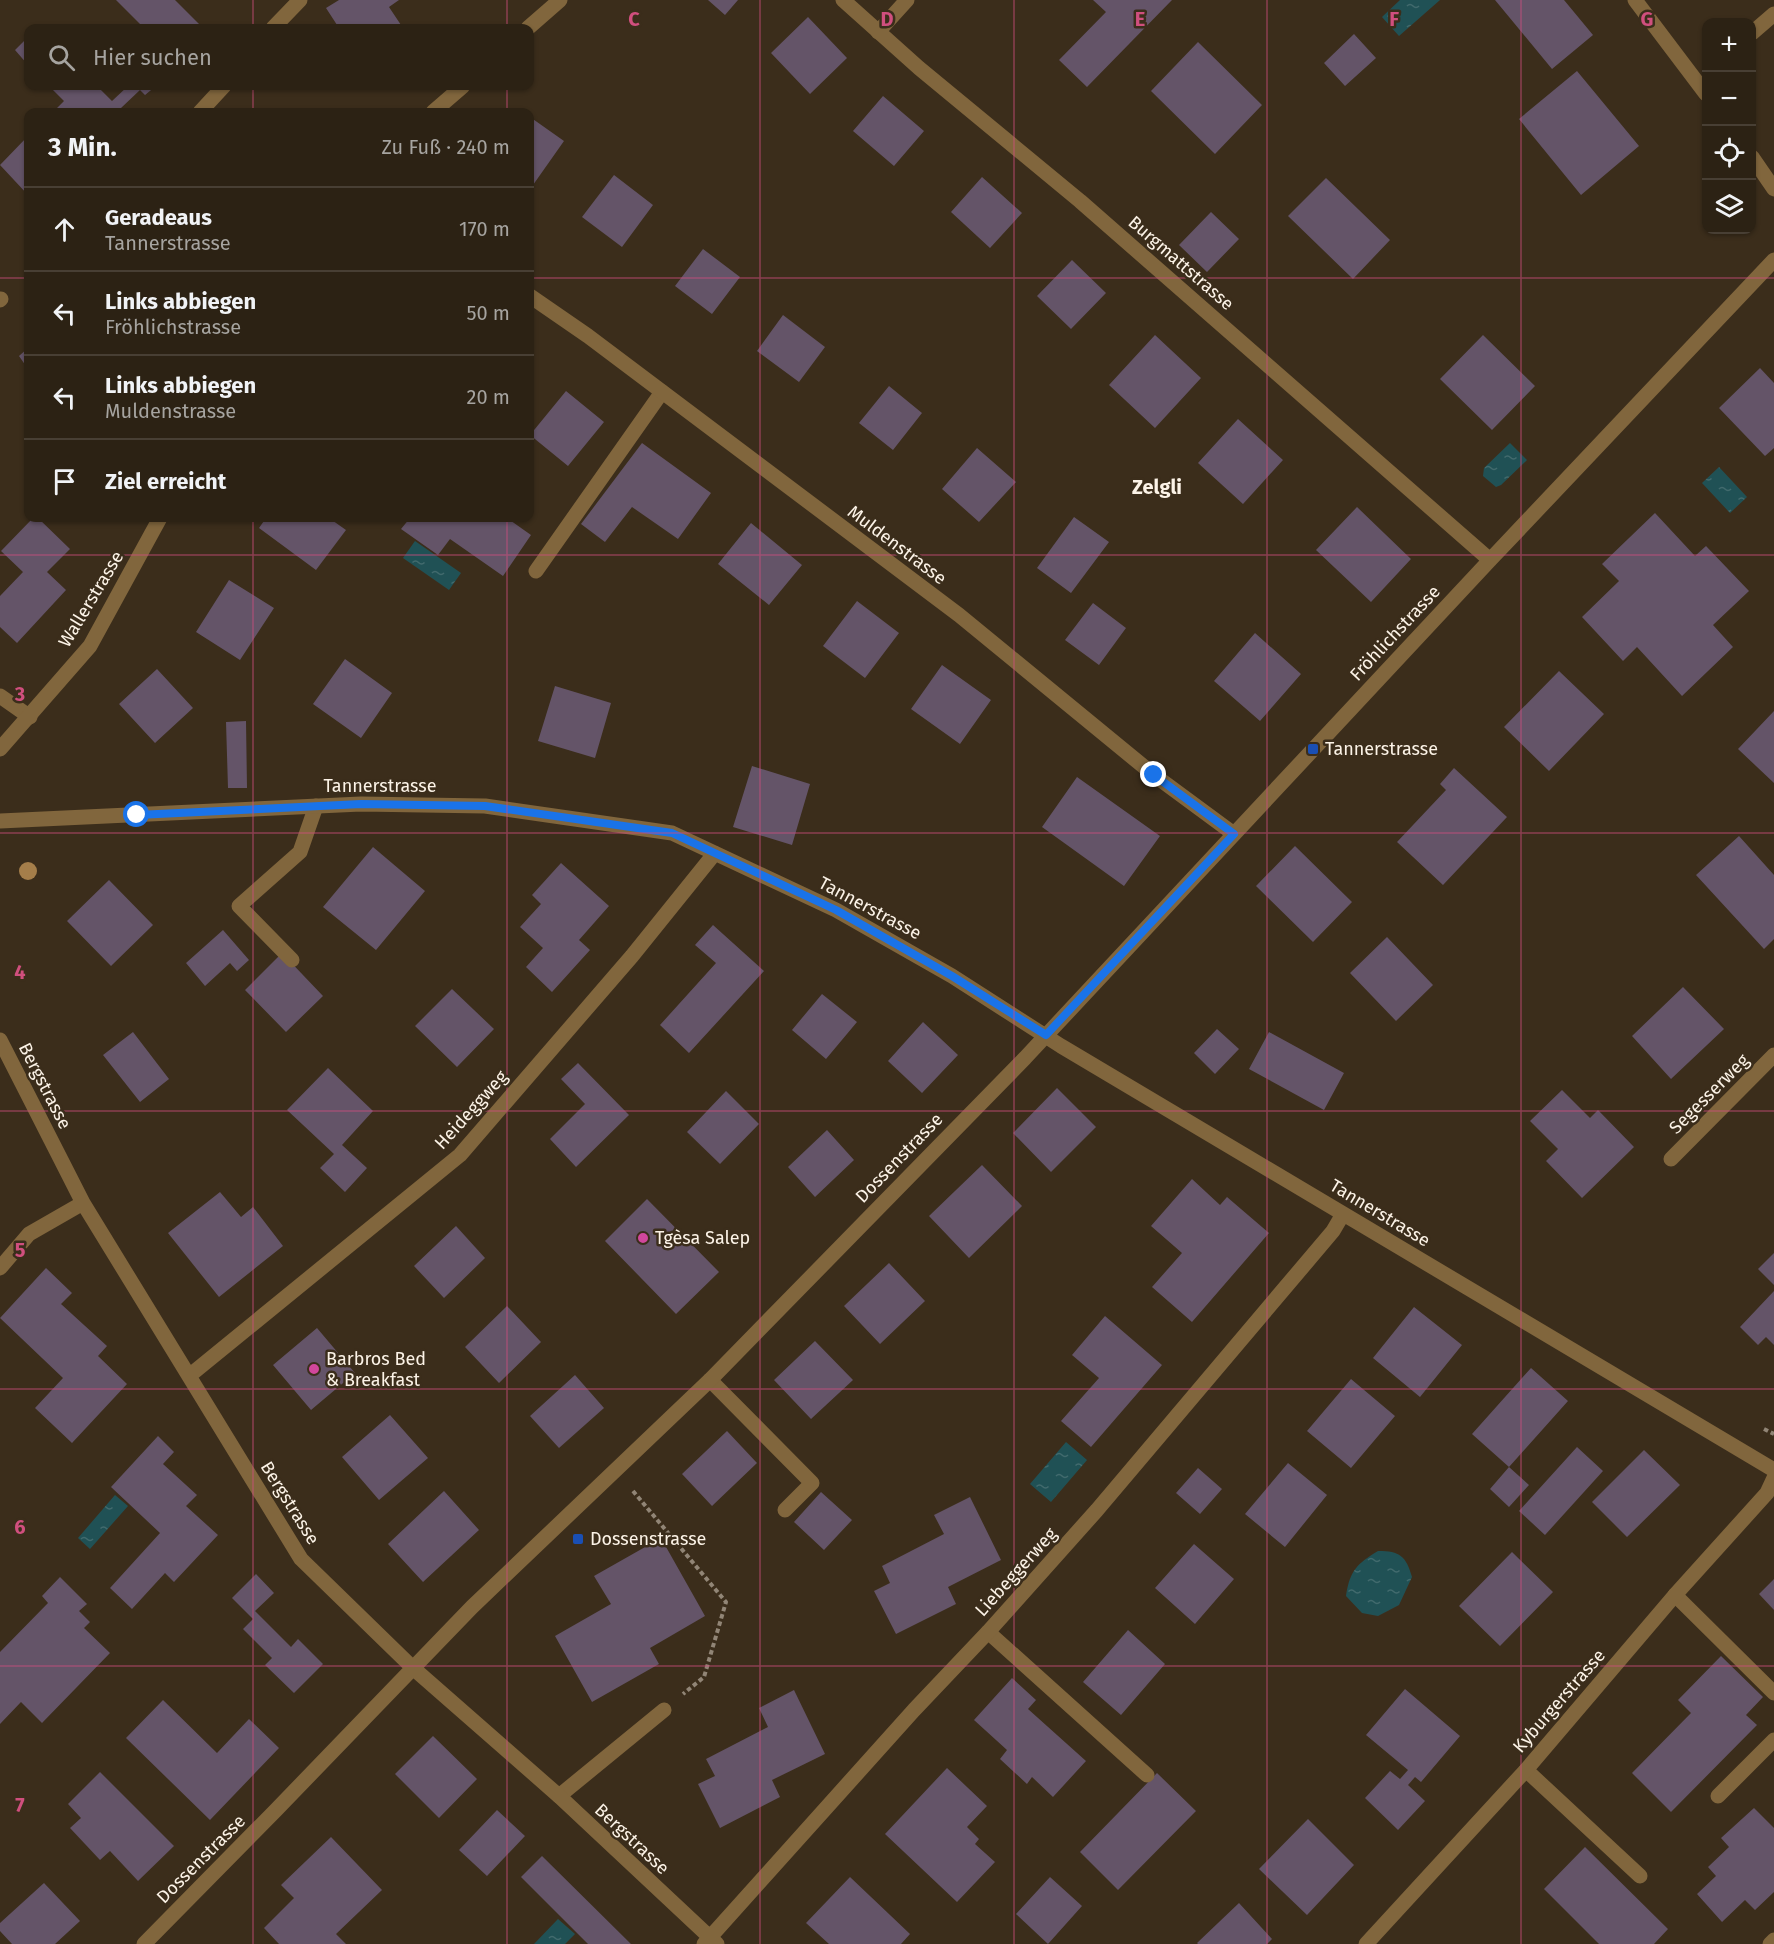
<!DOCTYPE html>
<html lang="de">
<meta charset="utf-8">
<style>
:root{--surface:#2c2214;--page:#382f22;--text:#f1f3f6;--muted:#a6a4a0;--line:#483f34}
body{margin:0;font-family:"Fira Sans",sans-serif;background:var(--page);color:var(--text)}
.controls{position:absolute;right:18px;top:18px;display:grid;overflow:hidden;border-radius:12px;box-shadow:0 2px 4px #0004}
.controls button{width:54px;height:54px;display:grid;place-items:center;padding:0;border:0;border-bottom:2px solid var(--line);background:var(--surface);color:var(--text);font:30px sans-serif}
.stop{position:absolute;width:18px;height:18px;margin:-14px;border:4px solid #1a73e8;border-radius:50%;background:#fff}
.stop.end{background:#1a73e8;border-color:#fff;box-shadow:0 2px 6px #0008}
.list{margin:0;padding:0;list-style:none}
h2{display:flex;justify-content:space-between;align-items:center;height:78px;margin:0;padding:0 24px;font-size:26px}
h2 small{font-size:20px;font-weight:400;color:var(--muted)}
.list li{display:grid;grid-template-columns:39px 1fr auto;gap:18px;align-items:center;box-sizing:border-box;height:84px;padding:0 24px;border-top:2px solid var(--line)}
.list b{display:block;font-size:22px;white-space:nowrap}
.list p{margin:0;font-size:20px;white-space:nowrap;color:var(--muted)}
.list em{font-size:20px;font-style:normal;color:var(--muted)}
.icon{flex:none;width:33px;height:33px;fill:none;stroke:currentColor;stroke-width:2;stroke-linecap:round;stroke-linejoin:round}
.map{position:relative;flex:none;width:1774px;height:1944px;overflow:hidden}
.search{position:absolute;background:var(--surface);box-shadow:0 2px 4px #0004;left:24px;top:24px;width:510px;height:66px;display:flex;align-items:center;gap:15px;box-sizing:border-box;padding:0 21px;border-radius:12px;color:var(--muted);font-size:22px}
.panel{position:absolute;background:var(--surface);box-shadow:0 2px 4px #0004;left:24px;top:108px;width:510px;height:414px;border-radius:12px}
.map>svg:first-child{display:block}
.water{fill:url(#water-ripples)}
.building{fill:#645468}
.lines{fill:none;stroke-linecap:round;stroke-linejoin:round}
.path{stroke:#918576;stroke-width:4;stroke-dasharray:4.5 3;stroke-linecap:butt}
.lane{stroke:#81663d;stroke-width:15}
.street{stroke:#81663d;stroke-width:15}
.tree{fill:#a57e4a}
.route{stroke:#1a73e8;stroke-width:8}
.grid{fill:none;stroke:#d04f7e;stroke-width:1.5;stroke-opacity:0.55}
.transit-dot{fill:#1a4fb4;stroke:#3b2d1b;stroke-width:2}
.hotel-dot{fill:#d1479c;stroke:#3b2d1b;stroke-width:2}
.labels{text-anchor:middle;stroke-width:5;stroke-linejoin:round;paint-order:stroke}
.street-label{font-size:18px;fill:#fcf3e7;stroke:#3b2d1b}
.poi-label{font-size:18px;fill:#fcf3e7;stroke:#3b2d1b;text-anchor:start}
.neighbourhood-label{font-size:20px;font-weight:bold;fill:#fcf3e7;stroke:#3b2d1b}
.grid-label{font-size:20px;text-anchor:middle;font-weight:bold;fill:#d04f7e;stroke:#3b2d1b;stroke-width:5;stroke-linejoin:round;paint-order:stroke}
</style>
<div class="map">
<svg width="1774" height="1944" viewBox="0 0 1774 1944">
<defs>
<pattern id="water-ripples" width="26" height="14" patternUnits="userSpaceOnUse" patternTransform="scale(1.5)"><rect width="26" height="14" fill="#205155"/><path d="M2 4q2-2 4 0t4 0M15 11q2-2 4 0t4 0" fill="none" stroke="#416a6d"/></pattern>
</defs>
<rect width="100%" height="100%" fill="#3b2d1b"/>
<path class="water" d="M1400 0H1440L1399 36 1382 17Z
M1510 443 1527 460 1501 485 1496 487 1483 476 1484 468Z
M1719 467 1747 497 1730 513 1702 483Z
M415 541 461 573 449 590 403 558Z
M1066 1442 1087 1460 1051 1502 1030 1484Z
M115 1495 128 1506 90 1549 78 1538Z
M1378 1551C1400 1551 1406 1556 1412 1577L1399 1605 1378 1616 1362 1613 1346 1596C1350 1570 1357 1564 1378 1551Z
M558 1919 575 1934 565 1944H534Z"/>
<path class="building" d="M116 0H175L203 28H144Z
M339 0H399L389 7 403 28H339L326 8Z
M708 0H738L725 15Z
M1093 0H1172L1087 87 1059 60 1106 12Z
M1495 0H1564L1593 35 1552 69Z
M808 17 847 58 810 94 771 53Z
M1354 34 1376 58 1345 86 1324 63Z
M28 37V65L15 50Z
M1198 42 1262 105 1215 154 1151 91Z
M1577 71 1639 146 1581 195 1519 119Z
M49 86H97L112 101 128 86H156L145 95 140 90 121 108 125 112H53L64 101Z
M883 96 924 131 894 166 853 131Z
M530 117 564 141 533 185 530 183Z
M28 136V195L0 165Z
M614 175 653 205 622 247 582 217Z
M982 177 1022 213 990 248 951 212Z
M1326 178 1390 240 1353 279 1288 216Z
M1211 212 1239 239 1207 272 1179 245Z
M703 249 740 277 712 314 675 286Z
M1072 260 1106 293 1071 329 1037 296Z
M783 315 825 347 799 382 757 351Z
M1155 335 1201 378 1155 428 1109 385Z
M1483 335 1535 386 1492 430 1440 379Z
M28 348V369L19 356Z
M1760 368 1774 383V448L1765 456 1719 408Z
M889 386 922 413 893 450 859 423Z
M566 391 604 422 568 466 530 435Z
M1238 419 1283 460 1243 504 1198 463Z
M642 443 711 493 678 539 632 507 605 542 581 524Z
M977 448 1016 482 979 522 942 489Z
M1357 507 1411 559 1371 602 1316 550Z
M1655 513 1695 556 1706 546 1749 591 1713 625 1733 647 1682 696 1637 647 1623 661 1582 617 1619 581 1602 564Z
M1074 517 1109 542 1071 593 1037 568Z
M33 518H38L70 549 47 572 66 590 17 643 0 627V596L23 572 1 551Z
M266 518H329L346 530 316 570 259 528Z
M410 518H507L531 535 503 576 450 539 438 555 401 529Z
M751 523 802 565 769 605 718 564Z
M229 580 274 608 240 660 196 632Z
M857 601 899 633 865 678 823 646Z
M1093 603 1126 628 1099 665 1065 640Z
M1255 633 1301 674 1260 721 1214 681Z
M345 659 392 693 361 738 313 704Z
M942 665 991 700 960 744 911 709Z
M157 669 193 708 155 743 119 704Z
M1559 671 1604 714 1549 771 1504 727Z
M555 686 611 703 595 758 538 741Z
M1774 711V783L1738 749Z
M246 721 247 788H228L226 722Z
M752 766 810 784 792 845 733 827Z
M1454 768 1507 817 1443 885 1397 842 1446 790 1440 784Z
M1077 777 1160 836 1124 886 1042 827Z
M1739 836 1774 875V939L1764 949 1696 875Z
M1295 846 1352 902 1313 942 1256 886Z
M373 847 425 891 376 950 323 907Z
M561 863 609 906 579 940 590 950 552 992 526 967 543 948 520 927 541 904 532 895Z
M109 880 153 925 111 966 67 921Z
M713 925 764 971 689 1053 660 1025 716 963 695 945Z
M223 930 249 960 237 971 230 963 205 986 186 963Z
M1387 937 1433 985 1396 1021 1350 973Z
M282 953 323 996 286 1032 245 990Z
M1683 987 1724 1029 1671 1079 1632 1036Z
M452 989 494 1029 457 1067 415 1026Z
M822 994 857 1022 826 1059 792 1030Z
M923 1022 958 1055 922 1093 888 1061Z
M1217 1029 1239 1049 1215 1074 1194 1053Z
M133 1032 169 1079 140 1102 103 1055Z
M1269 1032 1344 1073 1324 1110 1249 1069Z
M578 1063 629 1115 576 1167 550 1139 585 1104 561 1079Z
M328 1068 373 1111 342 1145 367 1168 345 1192 320 1168 334 1154 287 1110Z
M1057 1088 1096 1127 1051 1172 1013 1133Z
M1562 1090 1590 1118 1598 1110 1634 1147 1582 1198 1546 1161 1558 1149 1530 1121Z
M726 1091 759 1124 720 1164 687 1132Z
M827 1130 854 1160 815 1197 788 1167Z
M982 1165 1022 1206 969 1258 929 1216Z
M1192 1179 1220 1205 1227 1197 1269 1233 1192 1322 1152 1287 1182 1253 1151 1226Z
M220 1192 241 1217 253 1207 283 1246 219 1297 168 1233Z
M647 1199 719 1272 676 1314 605 1241Z
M456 1226 485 1258 444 1298 414 1266Z
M1774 1253V1285L1758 1269Z
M889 1263 925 1301 880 1344 844 1306Z
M46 1268 72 1293 61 1304 107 1346 98 1356 127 1384 72 1443 35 1408 63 1378 0 1318Z
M1774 1291V1345L1766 1337 1758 1345 1740 1327Z
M507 1306 541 1342 499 1383 465 1347Z
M1414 1307 1462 1345 1420 1397 1373 1358Z
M1105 1316 1162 1365 1091 1447 1061 1421 1099 1378 1072 1355Z
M317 1328 355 1373 311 1410 273 1365Z
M815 1341 853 1380 811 1419 774 1380Z
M1531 1368 1568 1401 1509 1467 1472 1434Z
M575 1375 604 1408 559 1448 530 1416Z
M1351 1379 1395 1416 1351 1468 1307 1431Z
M390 1415 428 1458 379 1500 342 1457Z
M727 1431 757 1463 712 1506 682 1474Z
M158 1436 174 1452 163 1464 197 1495 186 1506 218 1535 174 1582 165 1573 132 1609 110 1588 160 1533 111 1487Z
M1577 1447 1603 1471 1545 1535 1519 1511Z
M1644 1450 1680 1485 1627 1537 1592 1502Z
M1288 1463 1327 1495 1285 1547 1245 1514Z
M1509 1467 1529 1485 1509 1507 1490 1489Z
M1198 1468 1222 1489 1200 1514 1176 1493Z
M444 1491 479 1530 423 1582 388 1544Z
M821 1492 852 1520 824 1550 794 1522Z
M970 1497 1001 1560 948 1587 956 1604 896 1634 874 1591 890 1583 882 1566 944 1534 934 1515Z
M661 1538 705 1616 650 1648 659 1664 592 1702 555 1636 611 1604 594 1576Z
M1194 1544 1234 1579 1195 1624 1155 1588Z
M1512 1552 1553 1592 1500 1646 1459 1606Z
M256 1574 274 1593 255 1611 291 1647 298 1639 323 1664 294 1693 265 1665 272 1658 243 1629 253 1619 232 1598Z
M60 1577 87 1604 79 1611 90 1622 84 1628 110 1653 42 1723 21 1702 0 1724V1652L48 1603 42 1596Z
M1774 1579V1610L1759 1594Z
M1128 1630 1165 1664 1121 1715 1083 1682Z
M1721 1656 1763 1697 1746 1715 1757 1725 1671 1812 1632 1773 1691 1713 1678 1700Z
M1012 1678 1036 1700 1028 1709 1086 1761 1053 1797 1032 1777 1027 1784 1000 1759 1007 1750 974 1720Z
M1405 1689 1460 1736 1421 1782 1415 1777 1408 1785 1425 1801 1398 1830 1365 1798 1390 1771 1400 1779 1408 1770 1366 1735Z
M794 1690 825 1754 772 1780 780 1797 720 1828 698 1784 715 1776 706 1759 768 1727 759 1708Z
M163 1700 217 1753 249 1719 279 1748 210 1820 126 1738Z
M433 1736 477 1779 439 1818 395 1774Z
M947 1768 987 1806 967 1827 979 1839 975 1844 995 1862 957 1902 885 1834Z
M100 1772 174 1846 138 1881 110 1851 100 1860 70 1828 81 1818 68 1804Z
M1157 1773 1196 1811 1118 1890 1080 1852Z
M1754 1808 1774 1828V1892L1755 1910 1745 1900 1722 1922 1697 1894 1716 1876 1708 1867 1729 1847 1721 1838Z
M497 1810 525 1836 487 1876 459 1850Z
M1308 1819 1354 1865 1307 1915 1259 1869Z
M331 1837 382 1890 336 1934 346 1944H279L264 1928 294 1898 281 1885Z
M1585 1847 1668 1929 1654 1944H1599L1544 1889Z
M542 1856 631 1944H588L521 1877Z
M850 1877 910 1934 901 1944H829L806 1923Z
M1050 1877 1082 1906 1048 1944 1016 1914Z
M44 1883 80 1921 55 1944H12L0 1931V1923Z
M1239 1903 1272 1939 1267 1944H1198L1197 1943Z"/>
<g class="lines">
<path class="path" d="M1764 1429 1774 1434
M633 1491 726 1602 704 1677 683 1694"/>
<path class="lane" d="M878 32 907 0
M0 300 1 299
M536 571 662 392
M0 696 30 717
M292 960 239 906 300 852 316 806
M1671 1159 1774 1055
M710 1380 812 1483 785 1510
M1675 1595 1774 1693
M988 1632 1147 1775
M1526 1770 1640 1876
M559 1796 664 1710
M1718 1796 1774 1740"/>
<path class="street" d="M843 0 919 68 1080 201 1490 560
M1635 0 1706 94
M273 28 300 0
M528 28 560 0
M1752 33 1774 14
M200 112 224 86
M433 112 463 86
M1752 157 1774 189
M530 296 588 336 959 615 1154 775 1234 834
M0 749 90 646 160 518
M0 821 361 804 485 806 672 833 836 910 952 976 1061 1046 1774 1470
M0 1040 83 1203 301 1559 413 1668 559 1796 717 1944
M0 1268 29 1234 83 1203
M189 1376 460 1155 632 956 715 853
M144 1944 276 1810 472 1607 710 1380 1025 1058 1490 560 1774 260
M704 1944 914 1710 988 1632 1097 1510 1333 1231 1343 1214
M1366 1944 1526 1770 1675 1595 1767 1493 1774 1478
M1770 1944 1774 1940"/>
</g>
<circle class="tree" cx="28" cy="871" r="9"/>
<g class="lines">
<path class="route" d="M137 815 361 804 485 806 672 833 836 910 952 976 1046 1035 1234 834 1154 775"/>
</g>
<path class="grid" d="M253 0V28M507 0V28M760 0V1944M1014 0V1944M1267 0V1944M1521 0V1944M253 86V112M507 86V112M0 278H28M530 278H1774M253 518V1944M507 518V1944M0 555H1774M0 833H1774M0 1111H1774M0 1389H1774M0 1666H1774"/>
<g class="transit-dot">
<rect x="1307" y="743" width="12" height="12" rx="3"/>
<rect x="572" y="1533" width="12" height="12" rx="3"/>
</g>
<g class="hotel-dot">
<circle cx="643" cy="1238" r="6"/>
<circle cx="314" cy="1369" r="6"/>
</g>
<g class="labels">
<g class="street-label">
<text transform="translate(1181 263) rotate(41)" y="6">Burgmattstrasse</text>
<text transform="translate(897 545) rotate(37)" y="6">Muldenstrasse</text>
<text transform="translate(91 599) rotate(-59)" y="6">Wallerstrasse</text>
<text transform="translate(1395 633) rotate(-47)" y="6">Fröhlichstrasse</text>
<text x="380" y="792">Tannerstrasse</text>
<text transform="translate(870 908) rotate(28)" y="6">Tannerstrasse</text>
<text transform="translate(45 1086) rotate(63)" y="6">Bergstrasse</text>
<text transform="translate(1709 1094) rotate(-45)" y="6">Segesserweg</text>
<text transform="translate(471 1110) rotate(-48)" y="6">Heideggweg</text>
<text transform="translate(899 1158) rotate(-46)" y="6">Dossenstrasse</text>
<text transform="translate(1380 1213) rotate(31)" y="6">Tannerstrasse</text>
<text transform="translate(290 1503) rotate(58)" y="6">Bergstrasse</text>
<text transform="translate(1016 1572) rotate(-48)" y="6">Liebeggerweg</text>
<text transform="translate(1559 1701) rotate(-49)" y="6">Kyburgerstrasse</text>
<text transform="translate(632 1839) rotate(43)" y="6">Bergstrasse</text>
<text transform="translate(201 1859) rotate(-45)" y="6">Dossenstrasse</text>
</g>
<g class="poi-label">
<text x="1325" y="755">Tannerstrasse</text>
<text x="655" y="1244">Tgèsa Salep</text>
<text x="326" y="1365">Barbros Bed<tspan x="326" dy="21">&amp; Breakfast</tspan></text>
<text x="590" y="1545">Dossenstrasse</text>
</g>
<g class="neighbourhood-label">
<text x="1157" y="494">Zelgli</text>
</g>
</g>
<g class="grid-label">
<text x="634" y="26">C</text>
<text x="887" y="26">D</text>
<text x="1140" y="26">E</text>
<text x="1394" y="26">F</text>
<text x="1647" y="26">G</text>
<text x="20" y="701">3</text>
<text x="20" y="979">4</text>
<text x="20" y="1257">5</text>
<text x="20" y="1534">6</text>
<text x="20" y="1812">7</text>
</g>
</svg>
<div class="controls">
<button>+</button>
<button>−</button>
<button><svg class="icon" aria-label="locate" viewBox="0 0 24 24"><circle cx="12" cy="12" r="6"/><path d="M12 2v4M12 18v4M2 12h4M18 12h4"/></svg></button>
<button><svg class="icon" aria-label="layers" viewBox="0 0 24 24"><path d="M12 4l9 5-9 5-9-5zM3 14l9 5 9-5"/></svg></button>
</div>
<div class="stop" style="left:137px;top:815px"></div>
<div class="stop end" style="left:1154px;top:775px"></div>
<div class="search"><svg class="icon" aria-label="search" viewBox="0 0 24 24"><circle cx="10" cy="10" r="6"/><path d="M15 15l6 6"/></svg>Hier suchen</div>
<section class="panel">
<h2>3 Min.<small>Zu Fuß · 240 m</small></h2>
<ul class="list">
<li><svg class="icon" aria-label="ahead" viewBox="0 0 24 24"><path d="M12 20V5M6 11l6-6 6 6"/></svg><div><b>Geradeaus</b><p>Tannerstrasse</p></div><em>170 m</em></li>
<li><svg class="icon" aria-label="left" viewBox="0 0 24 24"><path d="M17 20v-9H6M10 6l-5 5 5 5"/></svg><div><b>Links abbiegen</b><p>Fröhlichstrasse</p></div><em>50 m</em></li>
<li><svg class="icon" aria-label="left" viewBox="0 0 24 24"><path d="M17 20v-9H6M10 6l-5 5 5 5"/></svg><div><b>Links abbiegen</b><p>Muldenstrasse</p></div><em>20 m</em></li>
<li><svg class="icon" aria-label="arrive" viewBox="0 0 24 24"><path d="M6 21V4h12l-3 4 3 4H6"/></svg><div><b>Ziel erreicht</b></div></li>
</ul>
</section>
</div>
